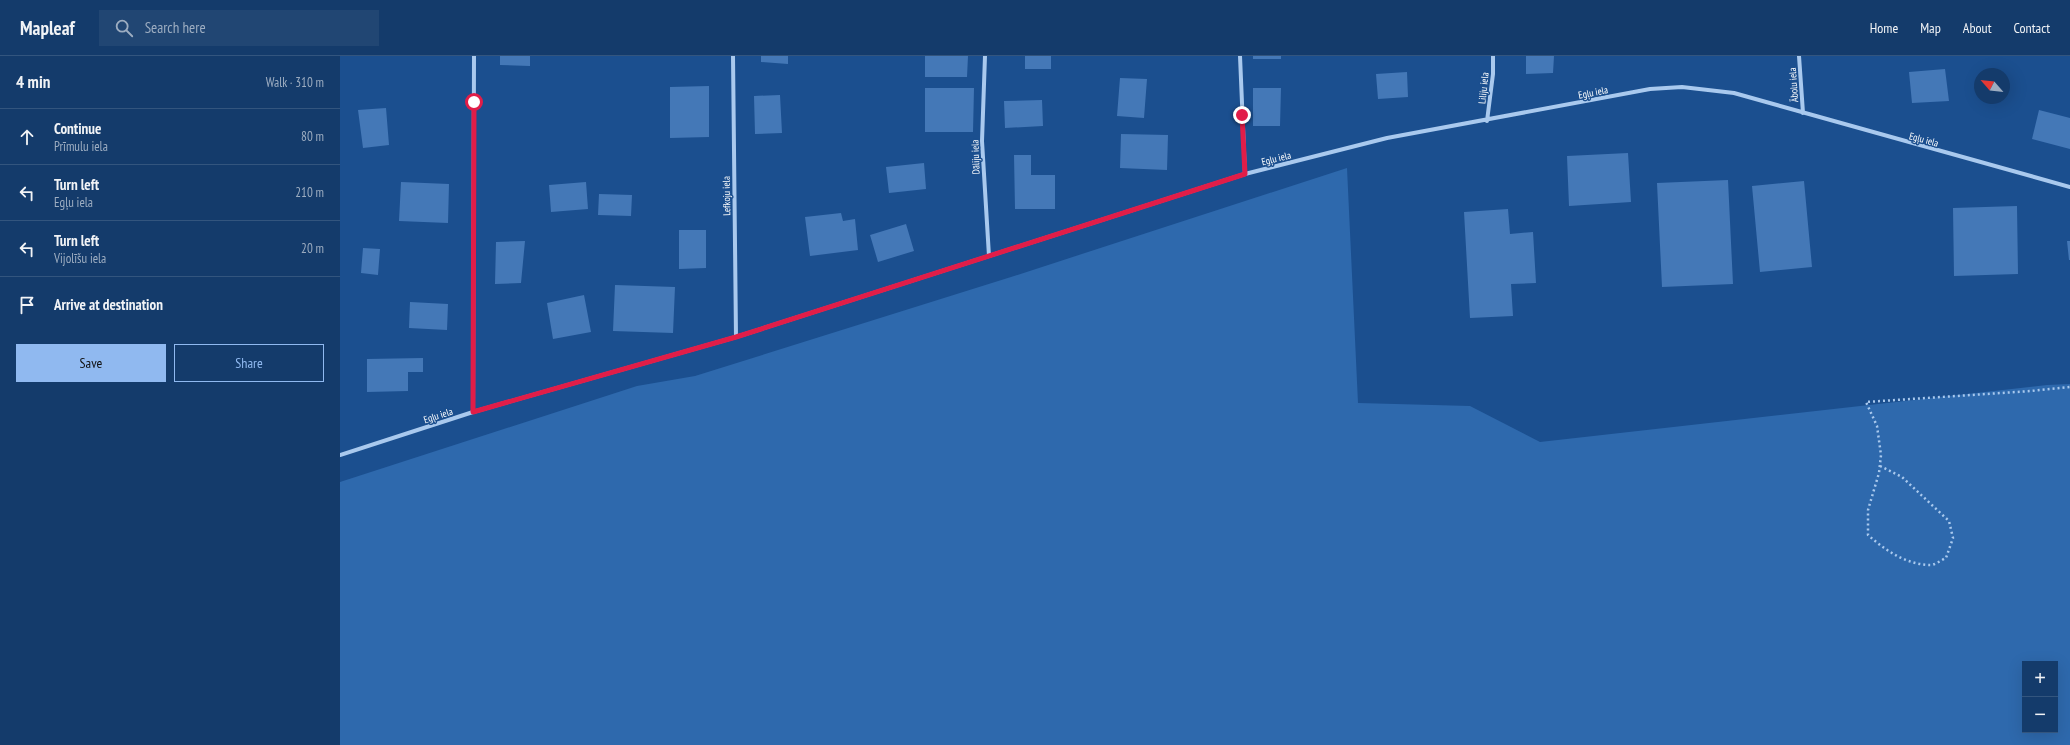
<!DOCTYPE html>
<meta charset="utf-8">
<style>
:root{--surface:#143b6b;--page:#214673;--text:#f1f3f6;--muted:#9dadc1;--line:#33557e;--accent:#90b9f0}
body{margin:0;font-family:"PT Sans Narrow",sans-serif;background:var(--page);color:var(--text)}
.controls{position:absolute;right:12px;bottom:12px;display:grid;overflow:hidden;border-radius:0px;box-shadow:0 4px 16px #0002}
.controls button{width:36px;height:36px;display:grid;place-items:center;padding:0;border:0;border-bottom:1px solid var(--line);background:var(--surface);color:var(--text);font:20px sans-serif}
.compass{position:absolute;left:1634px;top:12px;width:36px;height:36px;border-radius:50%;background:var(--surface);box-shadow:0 4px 16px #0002;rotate:298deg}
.stop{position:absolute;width:12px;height:12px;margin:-9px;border:3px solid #e11d48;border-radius:50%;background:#fff}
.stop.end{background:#e11d48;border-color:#fff;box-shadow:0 1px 4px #0008}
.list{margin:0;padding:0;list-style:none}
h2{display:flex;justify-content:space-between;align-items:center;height:52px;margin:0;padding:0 16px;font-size:17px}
h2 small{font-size:13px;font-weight:400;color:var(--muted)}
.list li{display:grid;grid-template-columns:26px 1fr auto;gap:12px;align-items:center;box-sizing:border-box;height:56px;padding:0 16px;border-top:1px solid var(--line)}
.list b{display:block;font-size:15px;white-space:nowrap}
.list p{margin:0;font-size:13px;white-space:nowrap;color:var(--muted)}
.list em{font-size:13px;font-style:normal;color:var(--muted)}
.actions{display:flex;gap:8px;padding:12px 16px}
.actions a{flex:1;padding:9px 0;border:1px solid var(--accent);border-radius:0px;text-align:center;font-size:14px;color:var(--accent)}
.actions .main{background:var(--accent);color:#111}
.icon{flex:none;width:22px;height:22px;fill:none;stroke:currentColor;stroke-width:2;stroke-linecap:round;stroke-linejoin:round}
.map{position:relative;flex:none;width:1730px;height:689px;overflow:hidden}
header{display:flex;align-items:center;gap:24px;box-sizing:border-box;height:56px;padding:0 20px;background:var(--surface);border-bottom:1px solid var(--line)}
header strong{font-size:19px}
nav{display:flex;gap:22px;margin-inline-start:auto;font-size:14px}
.search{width:280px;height:36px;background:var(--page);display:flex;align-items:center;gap:10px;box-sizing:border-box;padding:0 14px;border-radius:0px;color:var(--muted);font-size:15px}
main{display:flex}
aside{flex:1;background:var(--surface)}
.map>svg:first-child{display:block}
.green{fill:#2e69ad;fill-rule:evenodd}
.building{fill:#4478b7}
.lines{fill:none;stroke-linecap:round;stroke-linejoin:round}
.path{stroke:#a9c9ee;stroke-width:2.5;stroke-dasharray:2 3;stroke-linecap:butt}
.minor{stroke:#a9c9ee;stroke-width:4}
.route{stroke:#e11d48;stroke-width:5}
.labels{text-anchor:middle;stroke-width:3;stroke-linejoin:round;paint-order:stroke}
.street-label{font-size:10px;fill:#fff;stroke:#1b4f8f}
</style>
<header>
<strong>Mapleaf</strong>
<div class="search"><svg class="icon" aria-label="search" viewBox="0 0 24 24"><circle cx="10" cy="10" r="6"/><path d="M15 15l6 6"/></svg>Search here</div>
<nav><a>Home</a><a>Map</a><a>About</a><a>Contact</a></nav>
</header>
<main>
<aside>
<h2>4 min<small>Walk · 310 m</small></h2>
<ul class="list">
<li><svg class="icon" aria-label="ahead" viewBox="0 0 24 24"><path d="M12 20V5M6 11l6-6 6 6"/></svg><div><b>Continue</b><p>Prīmulu iela</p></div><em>80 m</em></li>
<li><svg class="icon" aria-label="left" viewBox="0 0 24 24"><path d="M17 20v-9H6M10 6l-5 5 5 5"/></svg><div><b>Turn left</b><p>Egļu iela</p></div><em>210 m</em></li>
<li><svg class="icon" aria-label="left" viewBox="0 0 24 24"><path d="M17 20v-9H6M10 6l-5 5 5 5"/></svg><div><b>Turn left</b><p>Vijolīšu iela</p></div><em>20 m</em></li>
<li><svg class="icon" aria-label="arrive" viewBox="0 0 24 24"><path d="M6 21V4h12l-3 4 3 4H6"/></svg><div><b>Arrive at destination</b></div></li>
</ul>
<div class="actions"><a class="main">Save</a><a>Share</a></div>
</aside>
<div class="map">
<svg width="1730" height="689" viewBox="0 0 1730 689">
<rect width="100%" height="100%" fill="#1b4f8f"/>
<path class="green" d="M1007 112 1018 347 1130 350 1200 386 1707 329 1730 328V689H0V426L297 330 355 320 671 221ZM1685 608H1715V674H1685Z"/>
<path class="building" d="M160 0H190V10L160 9Z
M421 0H448V8L421 6Z
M585 0H628L627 21H585Z
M685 0H711V13H685Z
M913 0H941V3H913Z
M1186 0H1214L1213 17 1186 18Z
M1605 13 1609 45 1572 47 1569 16Z
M1067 16 1068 41 1038 43 1036 18Z
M780 22 807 23 804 62 777 60Z
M369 30V81L330 82V31Z
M585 32H634L633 76H585Z
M913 32H941L940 70H913Z
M440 39 442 77 415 78 414 40Z
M702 44 703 70 665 72 664 45Z
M46 52 49 89 23 92 18 54Z
M1699 54 1730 62V93L1692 83Z
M781 78 828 79 827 114 780 112Z
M1288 97 1291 146 1229 150 1227 100Z
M674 99H691V119H715V153H675Z
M584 107 586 133 549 137 546 111Z
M1388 124 1393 228 1322 231 1317 127Z
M1464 125 1472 211 1420 216 1412 130Z
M61 126 109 128 108 167 59 165Z
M246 126 248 153 211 156 209 129Z
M259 138 292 139 291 160 258 159Z
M1677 150 1678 218 1614 220 1613 152Z
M1168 153 1170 178 1193 176 1196 227 1171 228 1173 260 1130 262 1124 156Z
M501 157 503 165 515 163 518 194 470 200 465 161Z
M566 168 574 195 538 206 530 179Z
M339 174H366V212L339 213Z
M185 185 181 227 155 228 156 186Z
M1727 185H1730V204H1729Z
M23 192 40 193 38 219 21 217Z
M275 229 335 231 333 277 273 275Z
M244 239 251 276 213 283 207 247Z
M70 246 108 248 107 274 69 272Z
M83 302V316H68V335L27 336V303Z"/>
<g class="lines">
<path class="path" d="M1540 410 1562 421 1609 465 1613 482 1606 502C1601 504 1594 510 1589 509 1565 508 1545 494 1528 479V454L1539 417 1541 399 1537 370 1526 346 1691 335 1730 331"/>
<path class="minor" d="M393 0 396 281
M645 0 642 85 649 200
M900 0 905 118
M1459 0 1463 57
M1147 65 1153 18V0
M133 356 134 0
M0 399 133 356 396 281 905 118 1047 82 1310 33 1342 31 1394 37 1730 131"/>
</g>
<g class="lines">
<path class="route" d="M134 46 133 356 396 281 905 118 902 59"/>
</g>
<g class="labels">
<g class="street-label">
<text transform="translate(1453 29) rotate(-94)" y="4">Ābolu iela</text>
<text transform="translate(1143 32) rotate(-84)" y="4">Liliju iela</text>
<text transform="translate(1253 36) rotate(-11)" y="4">Egļu iela</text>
<text transform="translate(1584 83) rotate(15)" y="4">Egļu iela</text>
<text transform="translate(635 101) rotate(-92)" y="4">Dāliju iela</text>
<text transform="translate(936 102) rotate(-14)" y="4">Egļu iela</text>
<text transform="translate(386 140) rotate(-91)" y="4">Lefkoju iela</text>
<text transform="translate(98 359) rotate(-18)" y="4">Egļu iela</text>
</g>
</g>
</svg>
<div class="controls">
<button>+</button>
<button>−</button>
</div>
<svg class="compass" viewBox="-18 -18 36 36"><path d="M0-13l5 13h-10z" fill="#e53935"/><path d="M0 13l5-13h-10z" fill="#9dadc1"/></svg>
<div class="stop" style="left:134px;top:46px"></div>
<div class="stop end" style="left:902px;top:59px"></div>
</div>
</main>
